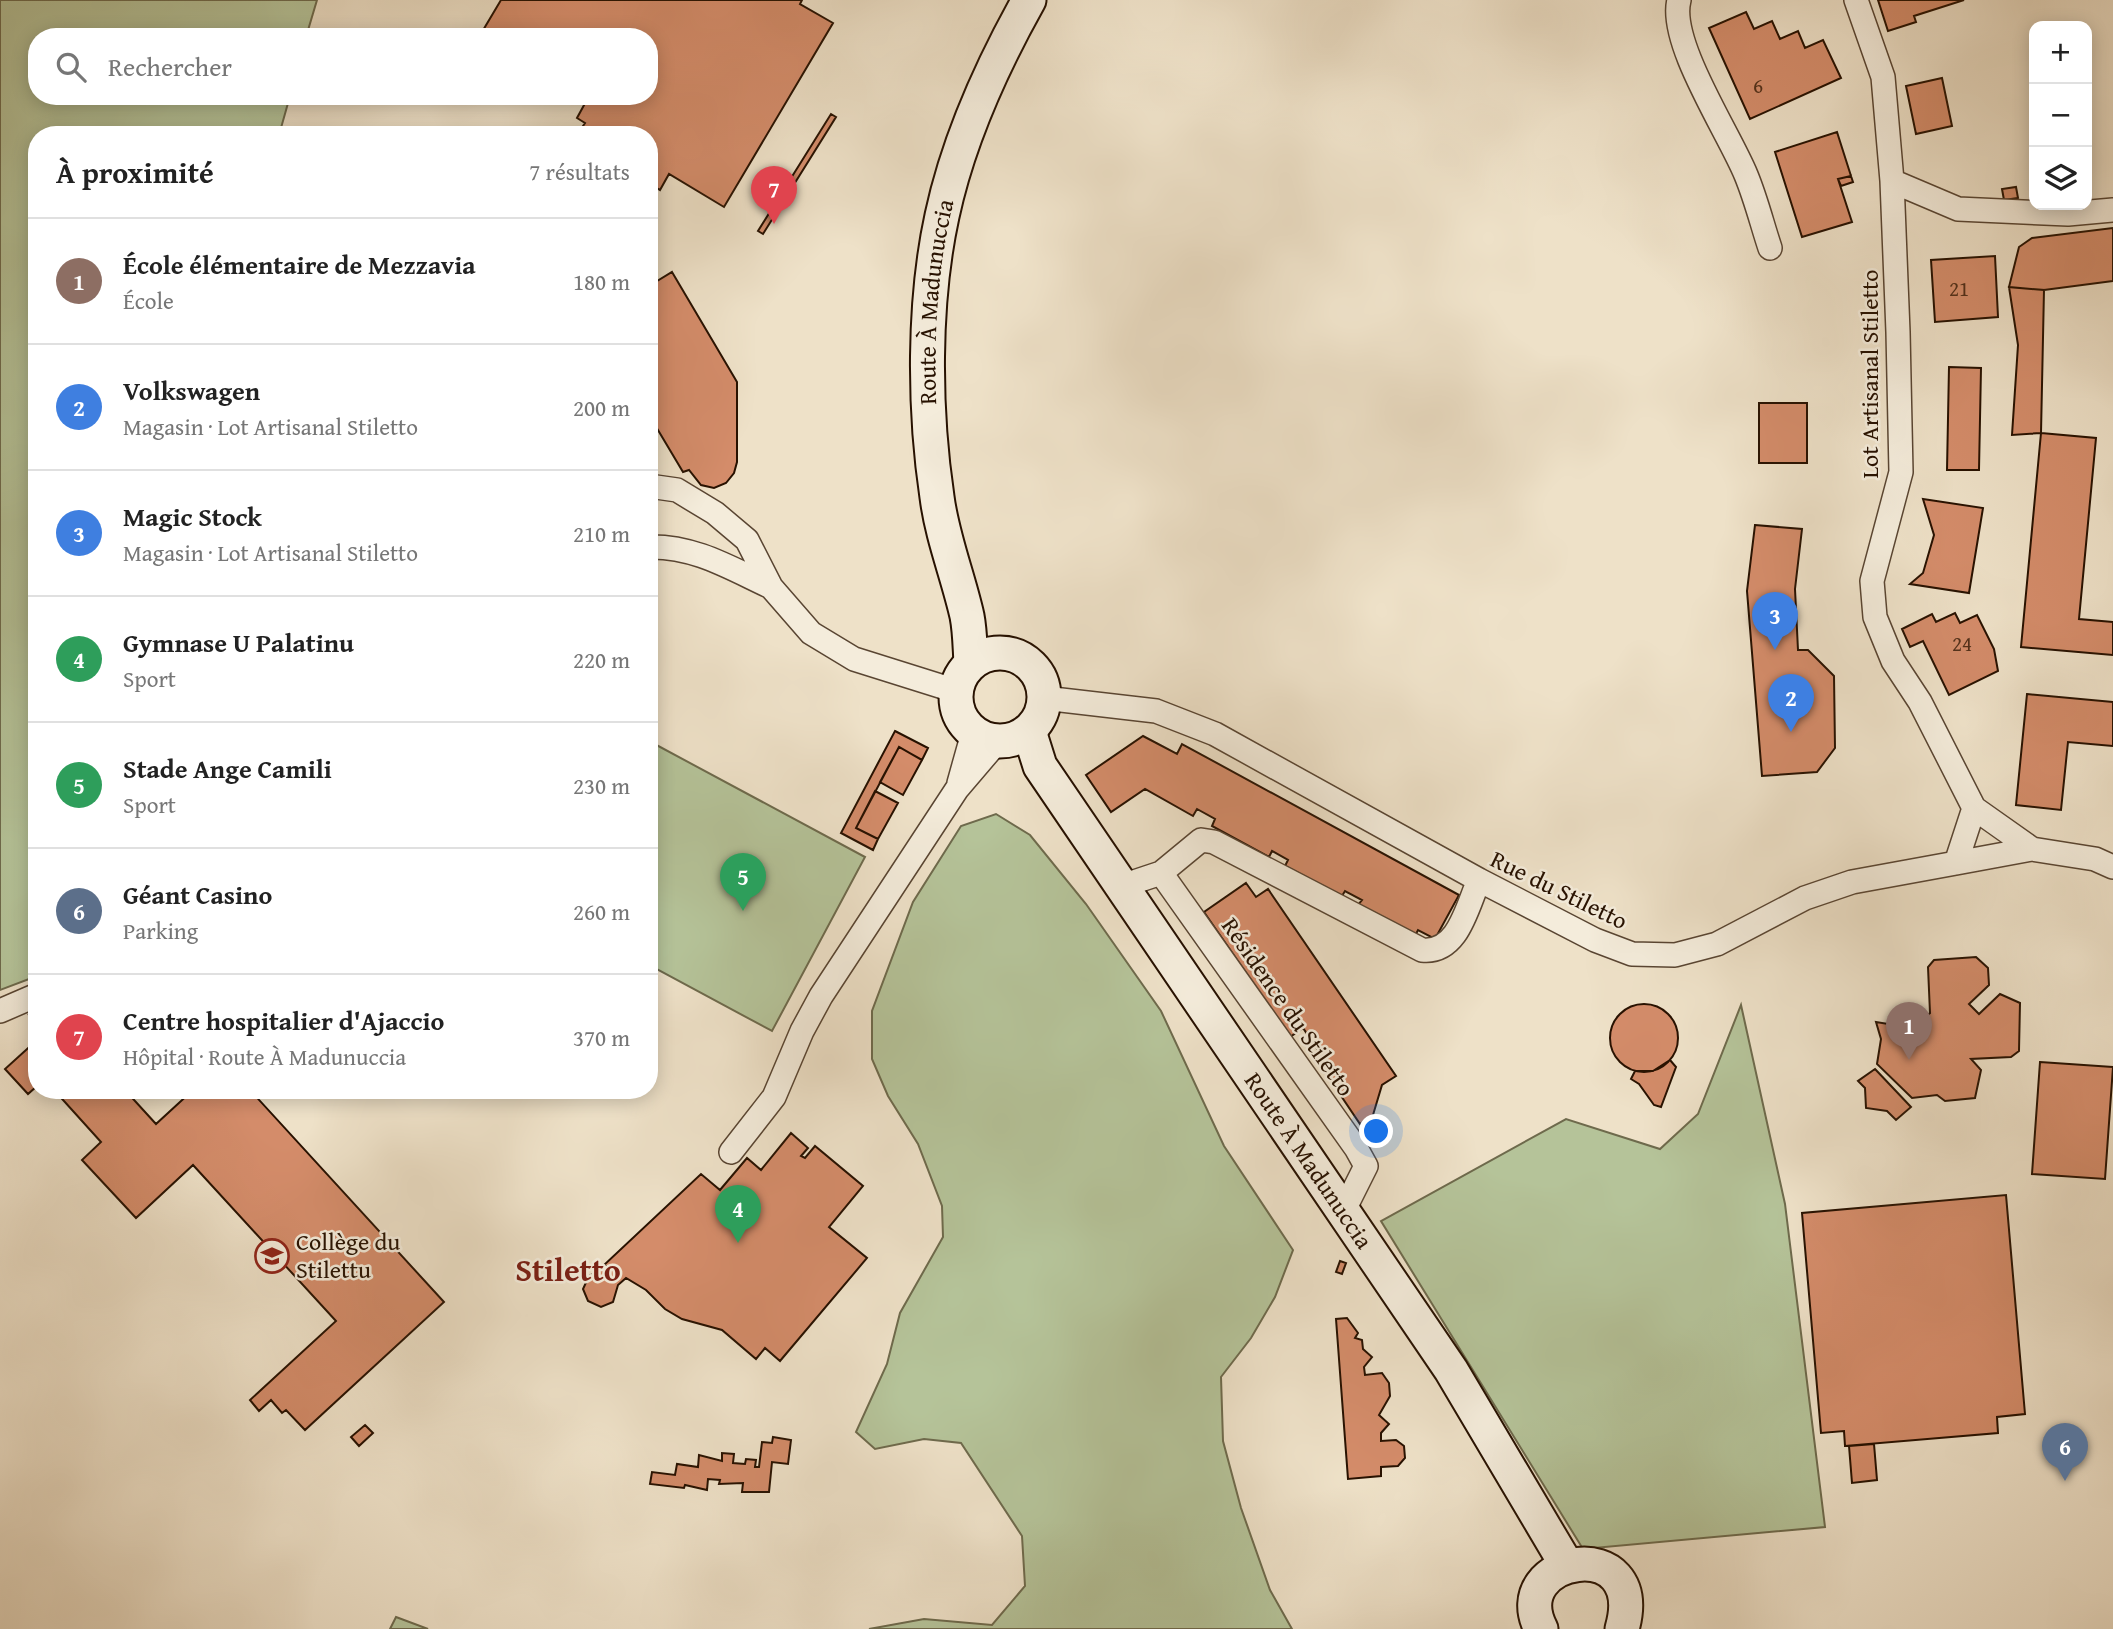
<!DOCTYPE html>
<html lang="fr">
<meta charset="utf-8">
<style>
:root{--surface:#fff;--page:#f2f2f2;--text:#222;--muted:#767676;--line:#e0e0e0;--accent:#1a73e8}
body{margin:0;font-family:"Gentium Book Plus",serif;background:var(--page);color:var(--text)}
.controls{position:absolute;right:21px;top:21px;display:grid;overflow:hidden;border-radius:14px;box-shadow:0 4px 18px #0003}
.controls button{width:63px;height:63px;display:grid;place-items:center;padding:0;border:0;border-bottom:2px solid var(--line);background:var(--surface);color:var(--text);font:35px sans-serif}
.you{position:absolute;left:1377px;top:1132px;width:24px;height:24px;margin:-18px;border:5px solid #fff;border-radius:50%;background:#1a73e8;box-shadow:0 0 0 10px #1a73e833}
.badge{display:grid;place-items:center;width:46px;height:46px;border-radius:50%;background:var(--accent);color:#fff;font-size:23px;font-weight:700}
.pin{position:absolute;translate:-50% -58px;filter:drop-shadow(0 2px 4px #0008)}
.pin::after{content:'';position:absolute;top:37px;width:24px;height:21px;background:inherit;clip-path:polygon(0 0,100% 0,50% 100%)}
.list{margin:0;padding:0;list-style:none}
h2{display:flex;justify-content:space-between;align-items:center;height:91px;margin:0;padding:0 28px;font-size:30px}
h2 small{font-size:23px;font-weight:400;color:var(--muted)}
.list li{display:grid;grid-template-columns:46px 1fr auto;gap:21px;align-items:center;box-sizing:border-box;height:126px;padding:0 28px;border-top:2px solid var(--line)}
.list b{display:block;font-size:26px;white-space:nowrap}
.list p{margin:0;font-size:23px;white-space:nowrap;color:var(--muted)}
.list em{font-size:23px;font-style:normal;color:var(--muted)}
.icon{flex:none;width:38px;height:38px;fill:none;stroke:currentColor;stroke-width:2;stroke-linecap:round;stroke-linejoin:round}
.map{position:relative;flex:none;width:2113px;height:1629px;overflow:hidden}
.search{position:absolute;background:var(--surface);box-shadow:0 4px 18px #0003;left:28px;top:28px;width:630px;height:77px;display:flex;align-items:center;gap:18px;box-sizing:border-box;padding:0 24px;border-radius:28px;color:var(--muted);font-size:26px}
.panel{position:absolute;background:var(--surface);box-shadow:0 4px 18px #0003;left:28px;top:126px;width:630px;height:973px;border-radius:28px}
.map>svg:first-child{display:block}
.green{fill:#b5c399;stroke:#6e6a4c;stroke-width:2}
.building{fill:#d48c6a;stroke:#271100;stroke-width:2}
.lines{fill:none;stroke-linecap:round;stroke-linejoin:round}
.minor-casing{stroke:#594532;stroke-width:26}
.secondary-casing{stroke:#271100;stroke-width:37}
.minor{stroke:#f4ecdb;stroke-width:23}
.secondary{stroke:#f4ecdb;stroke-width:33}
.labels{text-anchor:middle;stroke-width:5;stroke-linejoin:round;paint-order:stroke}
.number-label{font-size:21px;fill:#52301a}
.street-label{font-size:24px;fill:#271100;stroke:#f4ecdb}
.poi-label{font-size:24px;fill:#271100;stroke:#f4ecdb;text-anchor:start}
.district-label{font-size:32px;font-weight:bold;fill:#7a1f14;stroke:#f4ecdb}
</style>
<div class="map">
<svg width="2113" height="1629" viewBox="0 0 2113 1629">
<rect width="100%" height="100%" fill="#eee1c8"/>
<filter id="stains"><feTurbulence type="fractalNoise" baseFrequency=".00286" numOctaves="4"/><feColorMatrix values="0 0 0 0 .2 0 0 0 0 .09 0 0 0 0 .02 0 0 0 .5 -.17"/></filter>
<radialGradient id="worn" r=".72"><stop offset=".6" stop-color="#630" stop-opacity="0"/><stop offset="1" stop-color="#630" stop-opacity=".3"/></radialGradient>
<path class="green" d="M0 0H317L306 37H37V96H290L279 135H37V976L0 990Z
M649 741 865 857 772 1031 649 965Z
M996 814 1030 835 1086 904 1161 1011 1224 1146 1293 1250 1275 1297 1251 1338 1221 1377 1223 1441 1241 1508 1270 1590 1292 1629H869L924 1619 992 1625 1025 1586 1022 1536 961 1443 924 1439 875 1449 856 1432 887 1364 900 1313 943 1237 942 1206 918 1144 888 1096 872 1059V1011L913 902 961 826Z
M1741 1005 1785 1204 1825 1527 1583 1549 1381 1221 1566 1119 1660 1149 1698 1114Z
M396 1617 428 1629H390Z"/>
<path class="building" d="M501 0H802L800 4 833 23 724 207 669 174 660 190 649 183V135H577L585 123 577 118 589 96H649V37H479Z
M1878 0H1964L1914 16 1916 22 1888 31Z
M1746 12 1754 29 1772 21 1780 39 1798 31 1805 48 1823 40 1841 78 1750 119 1709 28Z
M1942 78 1952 126 1916 134 1906 86Z
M831 114 836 117 763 234 758 231Z
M1837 132 1851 176 1838 179 1852 222 1802 237 1775 152Z
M1851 176 1853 182 1841 186 1838 179Z
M2016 187 2018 198 2004 200 2002 189Z
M2113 228V281L2044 290 2009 287 2019 247 2032 238Z
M1995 256 1998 317 1935 322 1931 260Z
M672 272 737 382V462L734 473 726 483 714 488 701 485 689 470 683 472 649 415V286Z
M2009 287 2044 290 2041 433 2012 435 2018 345Z
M1949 367 1981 368 1979 470H1947Z
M1759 403H1807V463H1759Z
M2041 433 2096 438 2079 619 2113 622V655L2021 647Z
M1923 499 1983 508 1969 593 1910 584 1923 573 1934 535Z
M1755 525 1802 529 1795 589 1798 650H1808L1834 676 1835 748 1817 772 1762 776 1747 591Z
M1955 613 1960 623 1977 615 1994 649 1998 671 1949 695 1923 641 1910 647 1902 629 1932 614 1936 622Z
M2027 694 2113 702V746L2068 742 2061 810 2016 805Z
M895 731 928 748 922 760 899 747 856 828 878 839 873 850 841 833Z
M1143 736 1177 754 1182 744 1459 895 1435 939 1418 930 1415 936 1358 905 1362 900 1345 891 1342 896 1285 866 1288 860 1272 851 1269 857 1212 826 1215 819 1197 809 1193 816 1145 789 1111 812 1086 775Z
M899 747 922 760 903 795 880 782Z
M875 791 898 803 878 839 856 828Z
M1246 883 1256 897 1268 889 1396 1076 1382 1085 1373 1115 1360 1124 1329 1078 1334 1074 1303 1028 1290 1037 1204 912Z
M1976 957 1988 968 1989 985 1969 1004 1979 1014 2000 994 2020 1003 2019 1051 2011 1057 1971 1059 1981 1070 1975 1098 1945 1101 1937 1095 1912 1098 1877 1064 1881 1039 1876 1022 1888 1024 1902 1012 1916 1026 1930 1013 1928 967 1934 960Z
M1610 1038a34 34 0 1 1 68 0a34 34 0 1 1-68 0Z
M37 1012V1024L29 1015Z
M37 1040V1086L28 1094 5 1069Z
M1670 1060 1676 1067 1661 1107 1654 1105 1639 1084 1631 1079 1635 1071H1653Z
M2040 1062 2113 1067 2105 1179 2032 1174Z
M1875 1069 1911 1107 1896 1120 1887 1111 1866 1108 1865 1088 1858 1081Z
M54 1090H125L156 1124 193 1090H250L444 1302 305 1430 286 1410 282 1413 271 1400 259 1411 250 1400 336 1321 193 1165 136 1218 82 1160 101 1142Z
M791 1133 808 1148 801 1156 805 1158 815 1146 863 1186 829 1227 867 1258 780 1361 765 1348 756 1359 722 1330 682 1319 665 1309 646 1290 626 1278 618 1285 613 1302 601 1307 588 1301 583 1289 589 1276 607 1266 604 1265 701 1174 720 1190 747 1158 761 1170Z
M2006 1195 2025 1414 1997 1417 1998 1433 1845 1446 1844 1431 1821 1433 1802 1213Z
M1340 1261 1346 1263 1342 1274 1336 1272Z
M1347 1318 1358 1333 1355 1338 1362 1340 1363 1349 1372 1357 1364 1367 1365 1375 1382 1373 1389 1383 1390 1396 1379 1415 1389 1424 1381 1433V1441L1396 1440 1404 1446 1405 1458 1398 1466 1381 1467V1476L1348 1479 1336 1319Z
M365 1425 373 1433 359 1446 351 1437Z
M773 1437 791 1440 788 1464 772 1462 769 1492H742L743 1483 719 1484 720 1480 708 1479 707 1490 685 1485 684 1488 650 1484 652 1472 675 1475 677 1464 698 1467 699 1455 722 1461V1453L734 1454 733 1463 745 1464 746 1459 756 1460 755 1467H759L762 1442 772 1443Z
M1874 1444 1877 1480 1852 1483 1849 1446Z"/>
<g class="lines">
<g class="minor-casing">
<path id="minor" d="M1679 0C1668 42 1729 133 1746 175 1756 199 1762 224 1770 248
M1856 0 1883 77 1892 181 1898 332 1901 472 1872 581 1875 617 1893 661 1920 702 1974 808 2032 849
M1892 181 1958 209 2068 214 2113 210
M649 486 677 490 715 513 747 540 771 587 811 633 854 659 956 691
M649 547C695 546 730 568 771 587
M1044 698 1156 711 1215 734 1479 880 1595 940 1632 954 1675 955 1717 944 1805 898 1852 882 1956 863 2032 849 2095 859 2113 867
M959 783 973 733
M1956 863 1974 808
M1161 873 1201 840 1214 842 1422 950C1458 954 1467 907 1479 880
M1122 886 1161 873 1356 1148 1366 1166 1344 1210
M0 1011 37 995
M731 1152 774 1097 802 1031 821 996 957 789 998 741"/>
</g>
<g class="secondary-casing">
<g id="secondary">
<circle cx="1000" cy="697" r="44"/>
<path id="s1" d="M971 663C970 648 970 631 967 616 958 576 942 537 937 497 924 410 923 303 942 216 958 141 992 66 1029 0"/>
<path id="s2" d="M1029 731 1040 766 1451 1370 1566 1564"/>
<path d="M1541 1629C1503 1556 1650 1530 1622 1629"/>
</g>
</g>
<use href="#minor" class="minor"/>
<use href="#secondary" class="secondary"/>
</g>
<defs>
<g id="school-ring" transform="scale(1.75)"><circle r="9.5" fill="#f4ecdb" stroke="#8f2418" stroke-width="1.5"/><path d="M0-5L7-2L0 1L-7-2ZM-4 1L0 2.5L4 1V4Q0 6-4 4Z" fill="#8f2418"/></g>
</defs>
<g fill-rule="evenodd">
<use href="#school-ring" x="272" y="1256"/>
</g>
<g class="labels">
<g class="number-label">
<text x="1758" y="93">6</text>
<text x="1959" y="296">21</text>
<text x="1962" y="651">24</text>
</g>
<g class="street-label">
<text dy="8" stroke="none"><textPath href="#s1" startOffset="366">Route À Madunuccia</textPath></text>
<text transform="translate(1870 374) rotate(-90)" y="8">Lot Artisanal Stiletto</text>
<text transform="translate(1559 890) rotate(26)" y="8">Rue du Stiletto</text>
<text transform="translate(1288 1007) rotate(55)" y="8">Résidence du Stiletto</text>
<text dy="8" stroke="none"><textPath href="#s2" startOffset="514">Route À Madunuccia</textPath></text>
</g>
<g class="poi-label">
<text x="296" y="1250">Collège du<tspan x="296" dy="28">Stilettu</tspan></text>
</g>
<g class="district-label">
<text x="568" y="1281">Stiletto</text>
</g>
</g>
<rect width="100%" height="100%" filter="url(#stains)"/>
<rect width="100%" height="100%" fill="url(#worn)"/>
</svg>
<div class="controls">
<button>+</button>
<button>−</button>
<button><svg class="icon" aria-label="layers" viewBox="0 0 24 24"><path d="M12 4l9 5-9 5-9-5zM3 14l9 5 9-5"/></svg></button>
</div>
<div class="you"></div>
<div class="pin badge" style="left:1909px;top:1060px;background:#8d6e63">1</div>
<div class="pin badge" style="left:1791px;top:732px;background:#3f7fe0">2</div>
<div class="pin badge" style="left:1775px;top:650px;background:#3f7fe0">3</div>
<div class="pin badge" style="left:738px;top:1243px;background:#2e9e5b">4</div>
<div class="pin badge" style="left:743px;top:911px;background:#2e9e5b">5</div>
<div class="pin badge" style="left:2065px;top:1481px;background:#5c6f8a">6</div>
<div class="pin badge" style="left:774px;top:224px;background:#e0444e">7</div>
<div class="search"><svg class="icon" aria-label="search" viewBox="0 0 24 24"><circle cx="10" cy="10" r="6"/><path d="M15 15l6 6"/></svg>Rechercher</div>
<section class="panel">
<h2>À proximité<small>7 résultats</small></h2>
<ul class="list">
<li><span class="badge" style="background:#8d6e63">1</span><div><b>École élémentaire de Mezzavia</b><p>École</p></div><em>180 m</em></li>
<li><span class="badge" style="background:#3f7fe0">2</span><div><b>Volkswagen</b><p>Magasin · Lot Artisanal Stiletto</p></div><em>200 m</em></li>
<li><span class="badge" style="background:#3f7fe0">3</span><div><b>Magic Stock</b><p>Magasin · Lot Artisanal Stiletto</p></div><em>210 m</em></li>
<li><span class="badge" style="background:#2e9e5b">4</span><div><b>Gymnase U Palatinu</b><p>Sport</p></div><em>220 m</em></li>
<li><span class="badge" style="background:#2e9e5b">5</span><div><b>Stade Ange Camili</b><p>Sport</p></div><em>230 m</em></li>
<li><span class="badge" style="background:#5c6f8a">6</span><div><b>Géant Casino</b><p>Parking</p></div><em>260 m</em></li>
<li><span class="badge" style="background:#e0444e">7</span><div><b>Centre hospitalier d'Ajaccio</b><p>Hôpital · Route À Madunuccia</p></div><em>370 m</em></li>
</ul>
</section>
</div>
